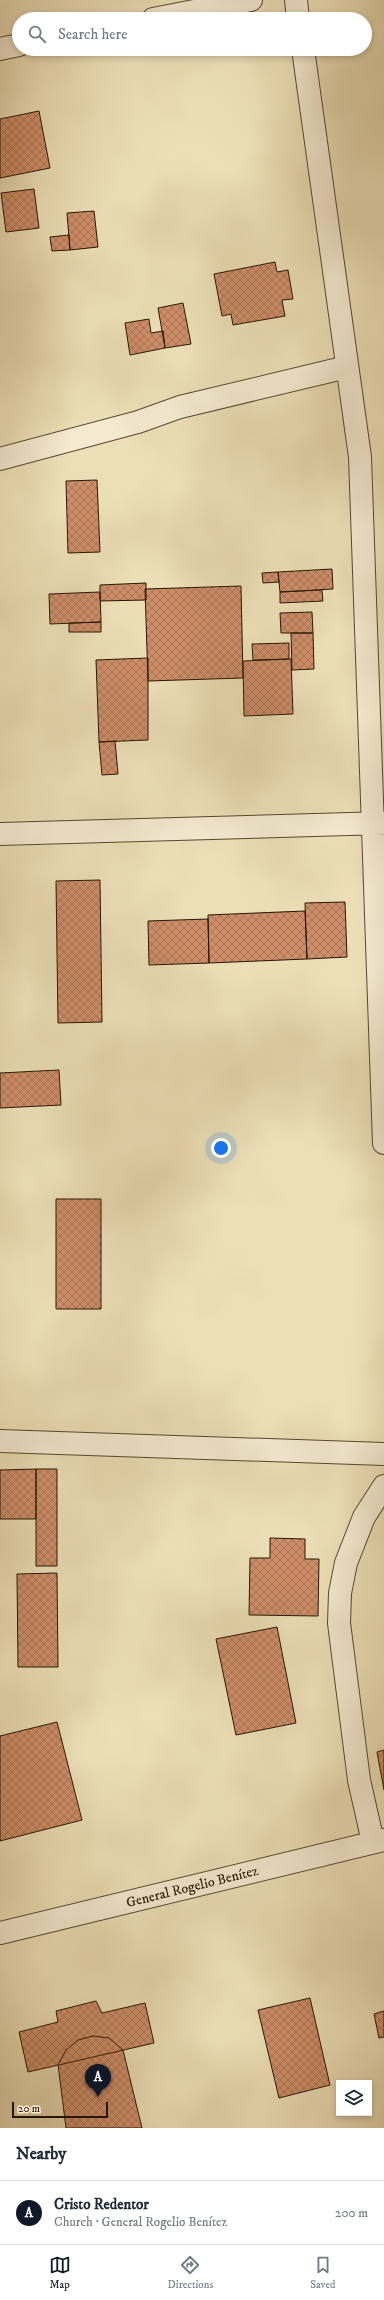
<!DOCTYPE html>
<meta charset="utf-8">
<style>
:root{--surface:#fff;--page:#f6f6f7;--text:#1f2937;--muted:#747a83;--line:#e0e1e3;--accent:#111827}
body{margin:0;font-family:"IM FELL DW Pica",serif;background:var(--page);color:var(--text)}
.controls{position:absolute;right:12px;bottom:12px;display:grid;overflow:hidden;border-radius:0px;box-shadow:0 2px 6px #0003}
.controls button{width:36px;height:36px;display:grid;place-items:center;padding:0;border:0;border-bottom:1px solid var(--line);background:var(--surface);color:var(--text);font:20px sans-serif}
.scale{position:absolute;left:12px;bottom:10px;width:96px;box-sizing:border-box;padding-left:4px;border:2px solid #261603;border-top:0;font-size:11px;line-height:14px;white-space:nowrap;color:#261603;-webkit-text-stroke:3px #f3ead0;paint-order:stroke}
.you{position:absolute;left:221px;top:1148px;width:14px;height:14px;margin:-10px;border:3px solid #fff;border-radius:50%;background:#1a73e8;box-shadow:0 0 0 6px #1a73e833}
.badge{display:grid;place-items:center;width:26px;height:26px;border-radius:50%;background:var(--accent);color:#fff;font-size:13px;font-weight:700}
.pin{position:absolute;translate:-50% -33px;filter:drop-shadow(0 1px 2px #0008)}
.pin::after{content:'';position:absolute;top:21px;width:14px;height:12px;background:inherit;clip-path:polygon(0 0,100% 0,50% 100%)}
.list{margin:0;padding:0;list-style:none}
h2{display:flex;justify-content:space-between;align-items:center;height:52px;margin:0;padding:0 16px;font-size:17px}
h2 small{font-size:13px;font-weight:400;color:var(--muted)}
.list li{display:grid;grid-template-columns:26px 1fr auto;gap:12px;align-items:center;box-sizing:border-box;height:64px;padding:0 16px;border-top:1px solid var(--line)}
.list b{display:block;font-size:15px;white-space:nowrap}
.list p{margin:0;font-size:13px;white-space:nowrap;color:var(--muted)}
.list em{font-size:13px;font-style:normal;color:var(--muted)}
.icon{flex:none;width:22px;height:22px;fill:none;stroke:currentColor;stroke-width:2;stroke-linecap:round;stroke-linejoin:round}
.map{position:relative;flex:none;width:384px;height:2128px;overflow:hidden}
.search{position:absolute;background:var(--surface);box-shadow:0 2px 6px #0003;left:12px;right:12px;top:12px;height:44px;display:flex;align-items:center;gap:10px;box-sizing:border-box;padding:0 14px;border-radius:22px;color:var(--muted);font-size:15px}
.sheet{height:116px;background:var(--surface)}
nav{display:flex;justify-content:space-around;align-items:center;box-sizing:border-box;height:56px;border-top:1px solid var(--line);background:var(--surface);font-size:11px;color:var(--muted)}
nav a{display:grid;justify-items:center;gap:2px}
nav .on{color:var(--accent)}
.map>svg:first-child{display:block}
.building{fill:url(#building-cross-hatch);stroke:#261603}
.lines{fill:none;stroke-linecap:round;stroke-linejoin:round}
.minor-casing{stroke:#584830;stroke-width:24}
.minor{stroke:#f3ead0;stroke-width:22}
.labels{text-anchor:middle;stroke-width:3;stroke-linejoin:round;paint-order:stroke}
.street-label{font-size:14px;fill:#261603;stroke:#f3ead0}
</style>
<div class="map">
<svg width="384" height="2128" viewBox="0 0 384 2128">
<defs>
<pattern id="building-cross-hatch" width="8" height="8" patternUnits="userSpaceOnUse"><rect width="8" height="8" fill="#ce8e69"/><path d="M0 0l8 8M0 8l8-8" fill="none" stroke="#a77354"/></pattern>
</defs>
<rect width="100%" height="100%" fill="#ecdfb7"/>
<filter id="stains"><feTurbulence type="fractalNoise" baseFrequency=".005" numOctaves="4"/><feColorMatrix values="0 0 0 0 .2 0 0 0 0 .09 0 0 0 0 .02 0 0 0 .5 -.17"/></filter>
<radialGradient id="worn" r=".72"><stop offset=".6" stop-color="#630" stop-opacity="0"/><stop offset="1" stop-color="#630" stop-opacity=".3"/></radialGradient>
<path class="building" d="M39 111 50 168 0 178V119Z
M34 189 39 228 6 232 1 193Z
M94 211 98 247 70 250 67 213Z
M69 235 70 250 52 251 50 237Z
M275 262 277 272 288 270 293 299 282 300 285 316 233 325 231 314 222 316 214 274Z
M183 303 191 344 165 348 158 308Z
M149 319 151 333 163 331 165 348 130 355 125 323Z
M97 480 100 552 68 553 66 481Z
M332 569 333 589 280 592 278 572Z
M278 572 279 582 263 583 262 573Z
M146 583V600L100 601V585Z
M241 586 243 678 148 681 145 589Z
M322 590 323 601 280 603V592Z
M100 592 101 622 50 624 49 594Z
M312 612 313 633H281L280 613Z
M101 622V632H69V623Z
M291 633H313L314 669 292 670Z
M289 643V659L253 660 252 644Z
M148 658V740L99 742 96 660Z
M291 659 293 714 244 716 243 661Z
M115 741 118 774 102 775 99 742Z
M100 880 102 1022 58 1023 56 881Z
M345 902 347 957 307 959 305 903Z
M305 911 307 959 209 963 208 915Z
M208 919 209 963 149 965 148 921Z
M59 1070 61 1105 0 1108V1073Z
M56 1199H101V1309H56Z
M36 1469H57V1566H36Z
M36 1469V1519H0V1470Z
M270 1538 305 1539V1559H319L318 1616 249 1615 250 1558H270Z
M57 1573 58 1667H18L17 1574Z
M277 1627 296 1723 236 1735 216 1639Z
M57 1722 82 1820 0 1841V1736Z
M384 1750V1790L377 1752Z
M310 1998 330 2085 279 2098 258 2010Z
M96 2001 102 2013 145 2003 154 2043 28 2072 19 2032 58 2022 56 2011Z
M384 2011V2037L379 2038 374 2014Z
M93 2036 109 2038 123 2050 142 2128H66L58 2065 66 2050 78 2040Z"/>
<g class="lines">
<g class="minor-casing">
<path id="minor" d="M296 0 298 19
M153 19 251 0
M0 49 19 45
M303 49 360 457 384 1143
M0 459 138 422 180 407 347 367
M0 834 384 823
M0 1441 384 1454
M373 1842 359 1780 339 1623 340 1593 346 1563 364 1517 384 1486
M0 1933 384 1840"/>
</g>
<use href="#minor" class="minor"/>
</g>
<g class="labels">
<g class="street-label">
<text transform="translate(192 1886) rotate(-14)" y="5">General Rogelio Benítez</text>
</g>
</g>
<rect width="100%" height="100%" filter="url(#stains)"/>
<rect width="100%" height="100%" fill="url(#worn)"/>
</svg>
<div class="controls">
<button><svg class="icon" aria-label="layers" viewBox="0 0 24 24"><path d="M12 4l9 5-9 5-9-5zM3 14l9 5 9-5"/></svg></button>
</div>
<div class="scale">20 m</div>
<div class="you"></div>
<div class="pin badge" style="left:98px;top:2097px">A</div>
<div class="search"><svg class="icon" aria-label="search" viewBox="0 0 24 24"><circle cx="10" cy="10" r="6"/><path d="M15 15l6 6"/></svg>Search here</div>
</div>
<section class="sheet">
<h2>Nearby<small></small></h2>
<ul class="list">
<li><span class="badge">A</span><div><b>Cristo Redentor</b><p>Church · General Rogelio Benítez</p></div><em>200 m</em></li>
</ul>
</section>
<nav>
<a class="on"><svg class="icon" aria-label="map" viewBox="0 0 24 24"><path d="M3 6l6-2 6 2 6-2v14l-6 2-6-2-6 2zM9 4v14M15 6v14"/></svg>Map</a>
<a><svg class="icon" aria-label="directions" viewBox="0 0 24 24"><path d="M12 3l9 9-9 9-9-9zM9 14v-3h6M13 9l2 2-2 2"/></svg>Directions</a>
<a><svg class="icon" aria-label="saved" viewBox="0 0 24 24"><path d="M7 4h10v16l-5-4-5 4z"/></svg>Saved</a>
</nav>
